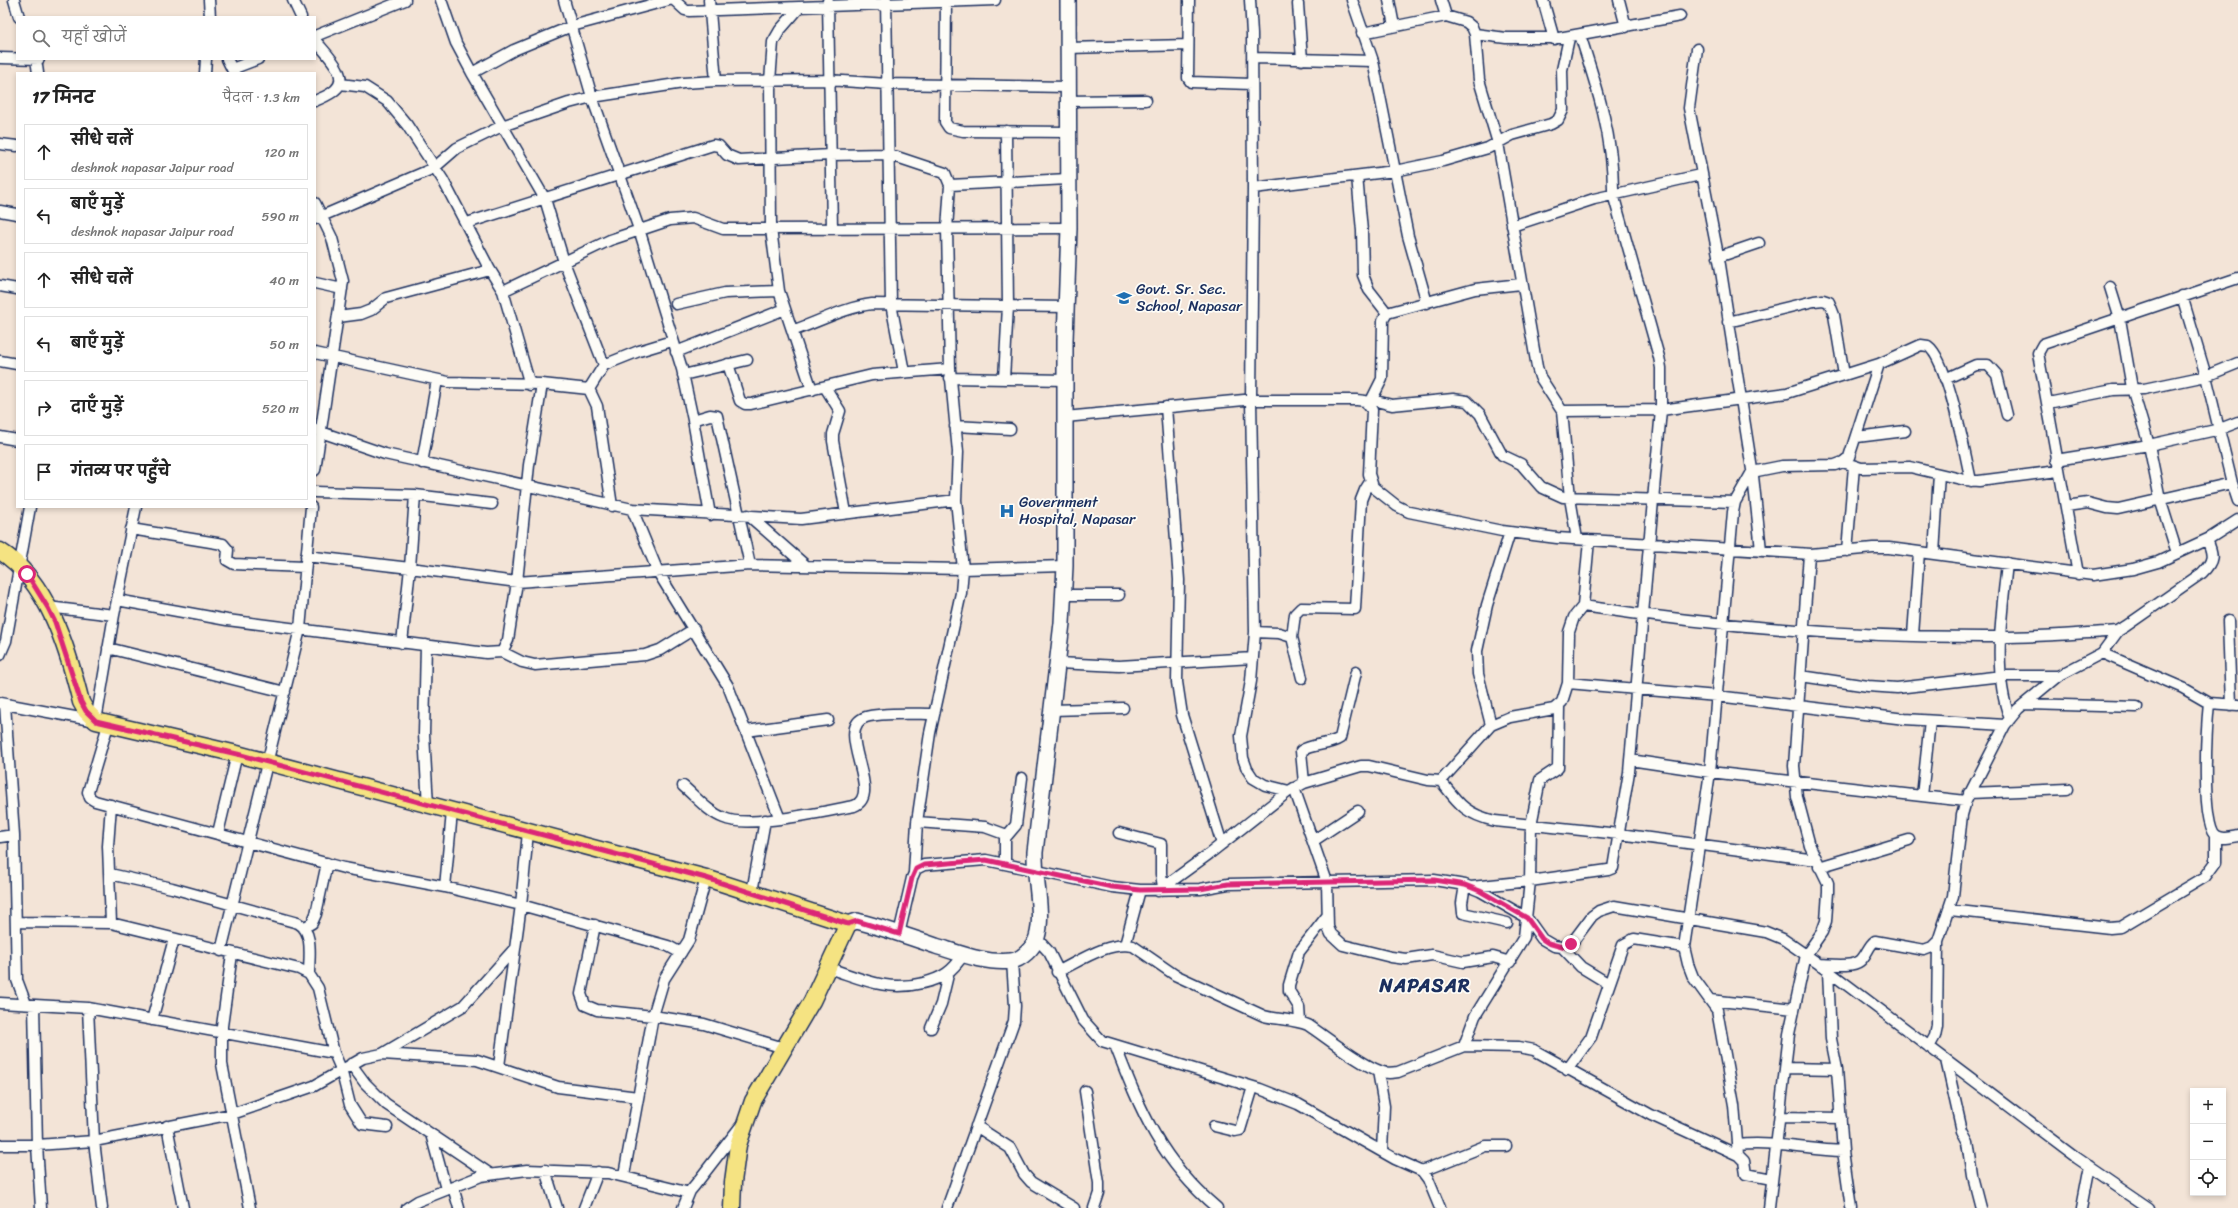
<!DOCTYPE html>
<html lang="hi">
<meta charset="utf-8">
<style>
:root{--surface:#fff;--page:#f2f2f2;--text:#222;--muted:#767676;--line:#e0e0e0}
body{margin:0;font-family:Sriracha,"Playpen Sans Deva",sans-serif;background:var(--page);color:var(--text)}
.controls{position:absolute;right:12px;bottom:12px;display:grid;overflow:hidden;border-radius:0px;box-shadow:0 2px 6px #0003}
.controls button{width:36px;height:36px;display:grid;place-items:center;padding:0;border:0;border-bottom:1px solid var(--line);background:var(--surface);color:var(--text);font:20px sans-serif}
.stop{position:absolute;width:12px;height:12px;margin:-9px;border:3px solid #db2777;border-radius:50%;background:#fff}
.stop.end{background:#db2777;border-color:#fff;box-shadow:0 1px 4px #0008}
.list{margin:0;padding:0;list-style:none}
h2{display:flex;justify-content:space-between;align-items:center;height:52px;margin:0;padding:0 16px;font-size:17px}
h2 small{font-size:13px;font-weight:400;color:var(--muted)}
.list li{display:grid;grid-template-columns:26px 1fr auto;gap:12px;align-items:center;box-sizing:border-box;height:56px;margin:0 8px 8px;padding:0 8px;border:1px solid var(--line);border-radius:0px}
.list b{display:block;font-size:15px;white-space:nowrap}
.list p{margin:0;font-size:13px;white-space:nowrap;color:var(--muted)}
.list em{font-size:13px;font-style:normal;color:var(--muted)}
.icon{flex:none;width:22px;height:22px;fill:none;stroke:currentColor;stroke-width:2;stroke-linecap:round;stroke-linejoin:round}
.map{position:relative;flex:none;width:2238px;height:1208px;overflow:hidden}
.search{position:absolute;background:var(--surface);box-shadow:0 2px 6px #0003;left:16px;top:16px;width:300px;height:44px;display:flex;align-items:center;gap:10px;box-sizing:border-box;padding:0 14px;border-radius:0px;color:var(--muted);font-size:15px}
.panel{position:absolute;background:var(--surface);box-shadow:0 2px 6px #0003;left:16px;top:72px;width:300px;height:436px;border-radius:0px}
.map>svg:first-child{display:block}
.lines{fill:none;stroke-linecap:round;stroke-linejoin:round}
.minor-casing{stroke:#1b2f5e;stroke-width:13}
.secondary-casing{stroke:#1b2f5e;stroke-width:18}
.primary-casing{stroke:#1b2f5e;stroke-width:19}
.minor{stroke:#fdfcf7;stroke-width:10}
.secondary{stroke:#fdfcf7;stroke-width:15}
.primary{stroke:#f5e382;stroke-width:16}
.route{stroke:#db2777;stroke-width:5}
.labels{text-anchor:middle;stroke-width:3.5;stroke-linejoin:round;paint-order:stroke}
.poi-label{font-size:15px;fill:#1b2f5e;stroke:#fdfcf7;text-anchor:start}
.district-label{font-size:19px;font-weight:bold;letter-spacing:1px;fill:#1b2f5e;stroke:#fdfcf7}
</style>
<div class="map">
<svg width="2238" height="1208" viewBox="0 0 2238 1208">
<rect width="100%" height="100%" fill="#f3e4d7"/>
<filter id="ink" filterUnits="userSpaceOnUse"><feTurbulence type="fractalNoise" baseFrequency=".025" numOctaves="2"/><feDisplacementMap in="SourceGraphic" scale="8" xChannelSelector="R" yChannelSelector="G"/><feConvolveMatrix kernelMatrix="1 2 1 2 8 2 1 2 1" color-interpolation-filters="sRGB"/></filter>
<g filter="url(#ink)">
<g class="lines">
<g class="minor-casing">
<path id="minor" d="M14 0 19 17
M209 0 210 17
M293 0 301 17
M441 0 456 43 472 73 545 199 564 262 604 365
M564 0 592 97 639 229 682 369 693 420 710 515
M674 0 685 10 689 11 995 0
M709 0 716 81
M886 0 891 304 904 372
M946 0 945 122 949 128 963 131 1068 132
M1189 0 1188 78 1191 82 1251 84
M1250 0 1252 34 1253 188 1251 400 1255 632 1251 681 1241 736 1243 758 1247 769 1253 778 1265 785 1289 791
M1352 0 1373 61 1408 236 1427 303
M1389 0 1394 26
M1441 0 1446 16 1466 22 1472 27 1475 34 1479 80 1498 143 1537 367 1540 377 1562 411 1570 498 1577 539
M1543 0 1554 39
M1619 0 1626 27
M828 1 832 229
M1298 4 1302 60
M800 7 780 30 773 42 770 81 771 229 779 291 812 390
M1362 33 1446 16
M1475 34 1506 38H1559L1680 16
M315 36 405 0
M315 40C324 52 352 76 335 90 330 95 321 98 315 101
M1067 48 1188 45
M1697 49 1689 108 1720 265 1753 476 1761 550
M0 58 39 59
M1252 58 1373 61
M36 59 38 73
M227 59 234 73
M232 69 258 59
M205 73 206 59
M472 73 514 50 572 26 669 0
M340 84 365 87 387 101 407 125 443 180 490 270 503 291 530 385
M1067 101 1146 100
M0 144 17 146
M1357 176 1362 231 1363 275 1369 290 1387 313
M950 185 1068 179
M1253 188 1395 171 1443 161 1488 148 1512 135 1551 124 1558 120 1563 110 1562 70 1569 38
M315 203 332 238 343 281 315 470
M0 211 17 214
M315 219 434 168 457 148 502 126 569 103 592 97 683 83 716 81 828 80 887 84 1067 87
M467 223 713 145 719 146 727 155 739 160 830 155 888 154 945 173 950 185 947 229 950 369 958 452 956 500 963 569 961 593 930 733 917 822 914 873
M1512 226 1594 199 1700 175
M1718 257 1759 243
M315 283 342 289
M0 286 17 289
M2110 287 2120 319 2132 388 2149 445 2160 499 2177 553
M503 291 610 240 670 220 693 218 723 229 1069 228
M2182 296 2206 376 2232 483 2238 501
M676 304 725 293 779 291
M338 317 361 314 371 310 386 298 490 270
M1728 322 1814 301 1823 300 1829 302 1834 315 1844 375
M792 331C818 322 846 307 872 304L1067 307
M676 352 785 309
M315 353 448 382 542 384 589 389 597 406 612 506
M0 361 17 364
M728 364 740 401 745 404H751L872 375 950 369
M683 375 747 360
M950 378 1066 380
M1004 379 1008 306 1006 131
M1945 379 1976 365H1988L1997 375 2007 415
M825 387 840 411 833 434V441L846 513
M589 389 604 365 639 351 672 341
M1372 400 1392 405 1453 399 1467 401 1480 414 1502 455 1521 464 1541 487 1563 497 1735 502
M2048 403 2113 390 2144 389 2206 376 2238 363
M1369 405 1382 379 1383 320 1387 313 1475 289 1521 284
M1166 407 1179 580 1177 682 1182 715 1222 844
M1562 411 1661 410 1787 393 1879 364 1921 345 1928 346C1948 360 1965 454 1971 481
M1065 417 1244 400H1357L1365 401 1372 410 1369 474 1373 487 1397 506 1409 512 1502 531 1557 538 1811 554 1873 548H1889L2093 575 2133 569 2158 562 2210 538 2238 520
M693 420 710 415 717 416 750 565
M955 426 1010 429
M315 430 385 454 632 509 801 519 956 500
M0 437 17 440
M1857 437 1905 431
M2056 460 2149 445 2220 429 2238 422
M1843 462 1861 468 1910 467 1965 480 1979 481 2058 471
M422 463 437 380
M315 492 415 495 492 504
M2066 506 2088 503 2107 508 2118 509 2232 483
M632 509 658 572 728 686 780 819
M748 515 805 565
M131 529 223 544 228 550 227 560 234 564 305 567
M1847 551 1854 466
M1934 554 1939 474
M306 556 410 568 517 582 750 565 963 569 1065 566
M2007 563C2002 613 1992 671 2010 719
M2078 574 2038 353 2043 344 2238 278
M1064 595H1119
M117 600 227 620 486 653 502 652 508 640 517 582 529 465 542 384
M1583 606C1720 627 1861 638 2001 637 2036 637 2071 634 2106 632L2118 631 2126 626 2202 573C2214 561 2214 555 2207 540
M48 607 114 615
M2228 621 2231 705
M1255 632 1279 633 1292 637 1302 678
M1913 635 1919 552
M1292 637 1295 614 1301 608 1355 609 1361 500 1365 490 1370 482
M402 643 410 568 415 495
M426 645 424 734 428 806
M108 648 285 692
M502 652 522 662 535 665 645 655 660 650 694 629
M2102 653 2183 688 2209 703 2238 705
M0 655 6 641 30 507
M1058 663 1119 666 1253 658
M1801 676 1868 686 1897 688 2002 676H2058
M1568 683 1717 696 1905 719 2005 725
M0 703 96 721 114 615 136 507
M2209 703C2207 723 2200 827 2217 836 2223 840 2232 837 2238 836
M5 704 14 835 17 980 26 1004
M2024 704 2137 707
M1052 710 1123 708
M108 725 88 792 90 798 95 801 344 868 445 887 521 905 668 946 681 953
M1491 725 1478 674 1477 651 1487 605 1510 532
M746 731 828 720
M1630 760 1710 772 1966 801
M1441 781C1459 804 1465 814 1495 821L1619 834 1816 860
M1304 783 1301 751C1313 743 1328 746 1340 738L1356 672
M683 786C696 797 708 812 724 818 747 829 826 811 854 806 885 794 832 728 866 717 881 712 916 714 933 714
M1294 788 1327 882 1328 927 1331 934 1343 945 1391 957 1406 959 1432 955 1463 962 1493 957 1510 962
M1969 793 2067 789
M1922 796 1930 721
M917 822 985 827 1007 835
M218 833 237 754
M1119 833 1161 844V874L1163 887
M0 837 14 835
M1313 841 1358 811
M1005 864V838L1016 825 1022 778
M1819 867 1909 840
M110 874 172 888 298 923C314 932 309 957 309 974
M1465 885 1462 903 1463 913 1507 923
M445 887 452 812
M1471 887 1530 881 1608 870 1613 868 1629 772 1661 410V368L1659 357 1613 194C1614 139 1597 87 1580 35
M1158 891 1209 854 1289 791 1304 783 1361 766H1369L1428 780 1441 781 1491 725 1510 717 1554 709 1562 702 1568 683 1569 632 1574 617 1583 606 1589 540
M752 892 765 820
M1950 910 2110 928 2121 927 2205 877 2216 862V836
M16 922 111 923 299 969 309 974 318 988 334 1053 341 1069 350 1105 362 1124 387 1127
M111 923 108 846 111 805
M595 925 581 994 585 1005 597 1010 653 1016 704 1024 784 1048
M305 927 312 923 316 914 327 863
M899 934 912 878 916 869 924 865 986 860 1112 887 1140 890 1200 889 1228 884 1434 880 1465 885 1480 891 1527 918 1542 939 1554 946 1562 947 1571 944 1592 916 1599 911 1614 906 1766 932 1783 939 1819 964 2077 1158 2150 1208
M1037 939 1049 952 1083 1020 1102 1041 1260 1089 1298 1104 1395 1159 1422 1171 1428 1179 1440 1208
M1125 945 1140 890
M1562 947 1581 967 1609 984
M221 951 300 629 311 507
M232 954 222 1026V1064L250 1208
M1819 964C1830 964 1851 968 1860 961 1867 955 1868 946 1875 941L1924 950 1932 947 1938 941 1953 896 1962 815 1966 801 2005 725 2018 709 2058 676 2102 653 2118 631
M828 968C863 979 886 992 923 983 943 978 952 972 964 954
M1828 971 1831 1039 1837 1069 1843 1151 1851 1208
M1057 972C1080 961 1108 941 1133 946L1175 975 1264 1016C1279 1020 1294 1019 1308 1025 1326 1037 1361 1065 1380 1071 1386 1074 1392 1073 1398 1072L1464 1046 1519 1047 1534 1050 1651 1115 1738 1155
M1710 1000 1794 1009
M0 1003 88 1008 334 1053
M34 1005 37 1145 41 1208
M88 1008 94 1141 102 1208
M152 1020 174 939
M1300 1022 1299 1007 1289 991V985L1299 952 1327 916
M931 1028 941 1004 948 975
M1115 1045C1141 1112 1161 1161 1217 1208
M1464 1046 1475 1016 1524 937 1530 881 1531 825 1540 780 1558 768 1559 707
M1929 1047 1935 1036 1937 1026 1938 941
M382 1054 463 1006 515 948
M1946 1060 1962 1131 1968 1142 1973 1177 1981 1208
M351 1064 365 1083 386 1104 490 1174
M499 1066 521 905 528 832
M1785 1068 1837 1069
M1567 1070 1591 1037 1623 945 1634 939 1684 947
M1378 1071 1384 1106 1382 1151
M1085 1091 1099 1183V1193L1094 1208
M1780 1117 1841 1118
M167 1126 183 1208
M976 1126 1010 1148 1024 1174 1031 1182 1074 1208
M1214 1126 1235 1131 1240 1130 1253 1087
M431 1134 446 1189
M0 1145H37L94 1141 232 1114 314 1086 363 1058 382 1054 477 1060 558 1087 638 1097
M1738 1145C1772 1141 1808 1150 1843 1151
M545 1170 557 1208
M1422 1171 1485 1146H1506
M624 1175 653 1016 664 979 689 940 706 878
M1772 1179 1746 1174 1744 1161 1738 1155 1734 1105 1717 1010 1693 977 1688 964 1684 947 1710 772 1733 512 1735 502 1752 472 1782 466 1835 465 1843 462 1849 457 1879 364
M453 1187 459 1208
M407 1208 418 1201 481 1176 527 1170 608 1173 686 1192 690 1191 695 1185 740 1127
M584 1208 598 1172
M683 1208 690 1191
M947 1208 1014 1021 1015 1006 1012 961
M1769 1208 1789 1034 1806 955 1822 932 1826 921 1828 892V883L1810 846 1797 797 1794 766 1809 554
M2081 1208 2089 1166"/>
</g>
<g class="secondary-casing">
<path id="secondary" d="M848 924 857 921C884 928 910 937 936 946 959 953 986 964 1011 961 1021 960 1034 948 1037 937 1044 914 1034 878 1035 852L1062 623 1065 566V340L1069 228 1068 0"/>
</g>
<g class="primary-casing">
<path id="primary" d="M0 551C48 581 68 650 81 702L86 711 96 721 237 754 706 878 848 924 812 1001 753 1101 738 1145 733 1182 732 1208"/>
</g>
<use href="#minor" class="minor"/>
<use href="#secondary" class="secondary"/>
<use href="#primary" class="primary"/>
</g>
</g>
<g class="lines" filter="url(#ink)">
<path class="route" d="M27 574 48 608 55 622 81 702 86 711 96 721 237 754 706 878 848 924 857 921 899 934 912 878 916 869 924 865 986 860 1112 887 1140 890 1200 889 1228 884 1434 880 1465 885 1480 891 1527 918 1542 939 1548 943 1562 947 1571 944"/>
</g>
<defs>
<g id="school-bare" transform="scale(1.2)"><path d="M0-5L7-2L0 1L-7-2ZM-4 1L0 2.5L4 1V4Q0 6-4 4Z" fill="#1f6fb2" stroke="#fdfcf7" stroke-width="2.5" paint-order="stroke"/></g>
<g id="hospital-bare" transform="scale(1.2)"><path d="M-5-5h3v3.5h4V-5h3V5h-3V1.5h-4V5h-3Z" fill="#1f6fb2" stroke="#fdfcf7" stroke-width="2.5" paint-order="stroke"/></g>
</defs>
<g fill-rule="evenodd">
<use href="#school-bare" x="1124" y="298"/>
<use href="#hospital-bare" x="1007" y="511"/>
</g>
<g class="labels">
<g class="poi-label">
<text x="1136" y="294">Govt. Sr. Sec.<tspan x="1136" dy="17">School, Napasar</tspan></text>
<text x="1019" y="507">Government<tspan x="1019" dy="17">Hospital, Napasar</tspan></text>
</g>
<g class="district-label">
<text x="1425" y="992">NAPASAR</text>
</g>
</g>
</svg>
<div class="controls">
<button>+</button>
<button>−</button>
<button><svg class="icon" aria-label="locate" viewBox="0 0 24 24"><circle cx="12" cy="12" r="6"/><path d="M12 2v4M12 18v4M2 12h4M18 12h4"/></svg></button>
</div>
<div class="stop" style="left:27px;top:574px"></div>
<div class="stop end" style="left:1571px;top:944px"></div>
<div class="search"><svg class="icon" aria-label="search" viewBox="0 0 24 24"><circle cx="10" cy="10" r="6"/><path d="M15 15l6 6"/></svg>यहाँ खोजें</div>
<section class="panel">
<h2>17 मिनट<small>पैदल · 1.3 km</small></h2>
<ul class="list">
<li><svg class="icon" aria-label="ahead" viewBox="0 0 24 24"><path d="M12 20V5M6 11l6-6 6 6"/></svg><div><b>सीधे चलें</b><p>deshnok napasar Jaipur road</p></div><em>120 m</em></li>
<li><svg class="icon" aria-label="left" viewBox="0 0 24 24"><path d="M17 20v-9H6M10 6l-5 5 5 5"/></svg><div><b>बाएँ मुड़ें</b><p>deshnok napasar Jaipur road</p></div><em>590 m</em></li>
<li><svg class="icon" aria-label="ahead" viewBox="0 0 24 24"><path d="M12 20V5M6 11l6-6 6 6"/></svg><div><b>सीधे चलें</b></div><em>40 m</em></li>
<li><svg class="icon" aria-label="left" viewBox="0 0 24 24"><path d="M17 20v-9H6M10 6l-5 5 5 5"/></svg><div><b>बाएँ मुड़ें</b></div><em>50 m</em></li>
<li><svg class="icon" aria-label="right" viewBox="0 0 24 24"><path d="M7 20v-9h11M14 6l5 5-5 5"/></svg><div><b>दाएँ मुड़ें</b></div><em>520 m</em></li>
<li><svg class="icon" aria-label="arrive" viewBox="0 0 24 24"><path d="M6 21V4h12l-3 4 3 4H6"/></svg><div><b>गंतव्य पर पहुँचे</b></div></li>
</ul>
</section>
</div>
